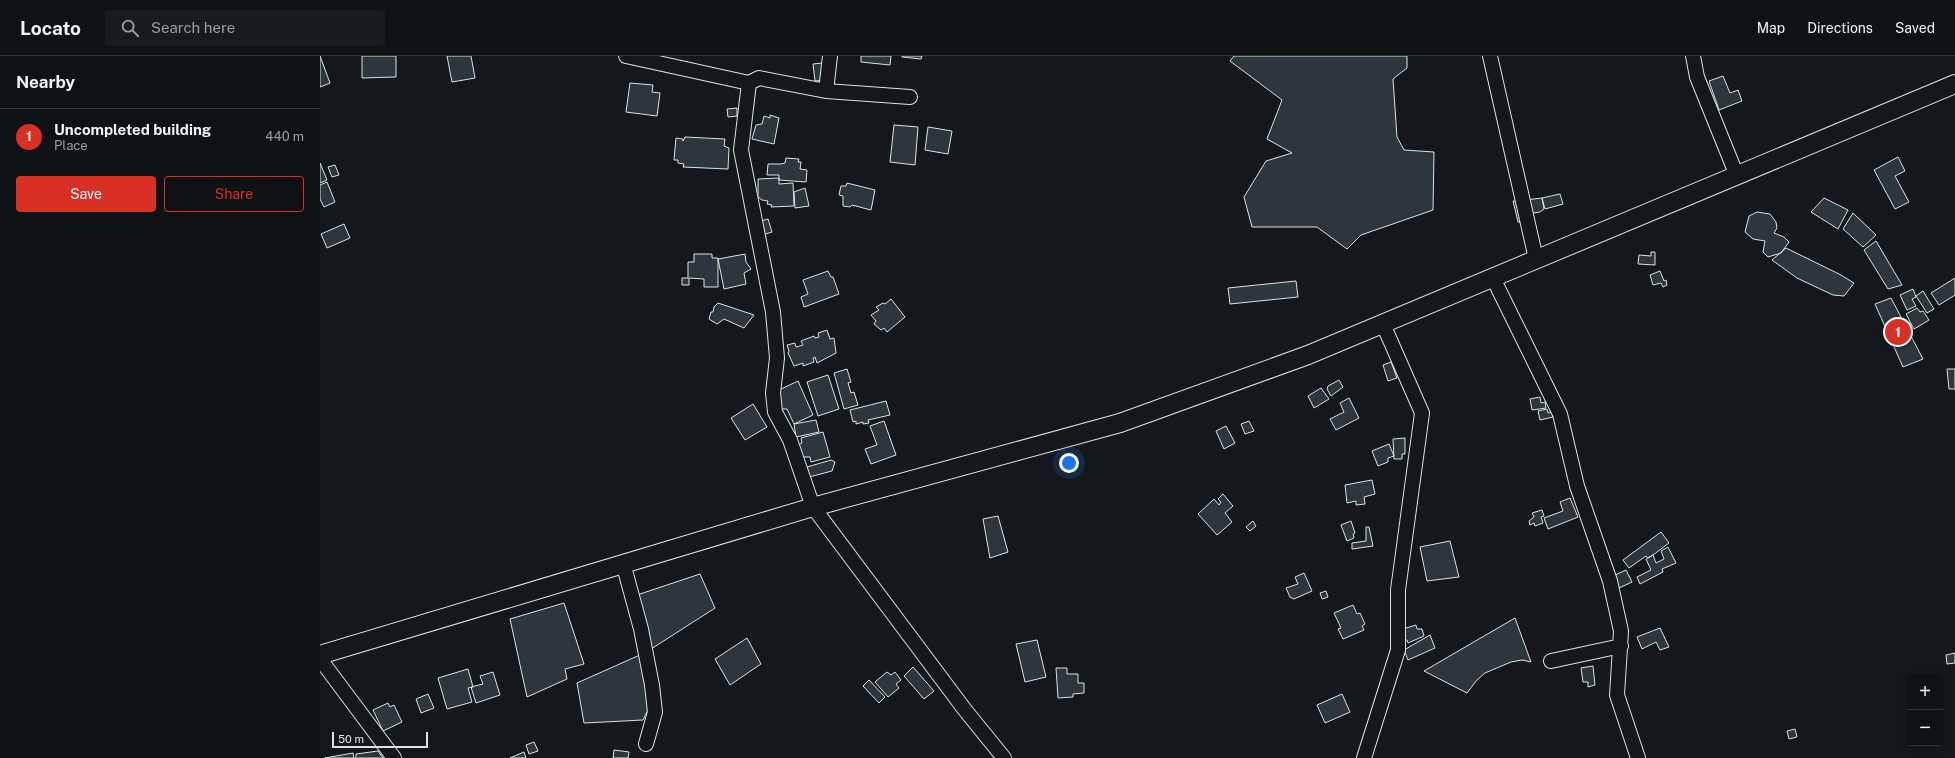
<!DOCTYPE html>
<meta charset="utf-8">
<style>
:root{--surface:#0f1215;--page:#181b1e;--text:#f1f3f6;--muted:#9b9ea0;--line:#2f3234;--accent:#d93025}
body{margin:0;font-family:"Public Sans",sans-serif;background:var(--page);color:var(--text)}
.controls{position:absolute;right:12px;bottom:12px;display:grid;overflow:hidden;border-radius:4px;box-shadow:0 2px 6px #0003}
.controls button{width:36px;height:36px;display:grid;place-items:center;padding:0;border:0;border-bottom:1px solid var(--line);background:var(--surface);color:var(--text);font:20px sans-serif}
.scale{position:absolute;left:12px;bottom:10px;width:96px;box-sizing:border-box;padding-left:4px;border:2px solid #d8e6dc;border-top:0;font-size:11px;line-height:14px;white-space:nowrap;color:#d8e6dc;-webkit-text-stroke:3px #14181c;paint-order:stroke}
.you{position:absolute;left:749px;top:407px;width:14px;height:14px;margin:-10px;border:3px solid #fff;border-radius:50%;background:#1a73e8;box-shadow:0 0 0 6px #1a73e833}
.badge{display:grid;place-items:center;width:26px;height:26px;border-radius:50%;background:var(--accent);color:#fff;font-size:13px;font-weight:700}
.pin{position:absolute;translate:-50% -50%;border:2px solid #fff;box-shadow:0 1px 4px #0006}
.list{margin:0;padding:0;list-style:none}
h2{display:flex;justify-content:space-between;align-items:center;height:52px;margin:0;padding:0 16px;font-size:17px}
h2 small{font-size:13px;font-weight:400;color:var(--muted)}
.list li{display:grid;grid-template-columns:26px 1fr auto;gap:12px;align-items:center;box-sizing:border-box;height:56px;padding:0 16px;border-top:1px solid var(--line)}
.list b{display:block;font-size:15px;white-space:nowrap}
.list p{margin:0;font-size:13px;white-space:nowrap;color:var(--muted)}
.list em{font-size:13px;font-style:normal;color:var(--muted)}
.actions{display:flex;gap:8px;padding:12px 16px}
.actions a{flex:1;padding:9px 0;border:1px solid var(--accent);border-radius:4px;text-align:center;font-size:14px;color:var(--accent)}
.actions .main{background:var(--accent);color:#fff}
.icon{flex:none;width:22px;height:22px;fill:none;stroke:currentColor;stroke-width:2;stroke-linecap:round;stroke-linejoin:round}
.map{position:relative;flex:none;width:1635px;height:702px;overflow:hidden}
header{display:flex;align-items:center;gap:24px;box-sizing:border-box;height:56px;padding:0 20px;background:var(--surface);border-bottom:1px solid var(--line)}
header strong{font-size:19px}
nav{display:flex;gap:22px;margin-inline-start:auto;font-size:14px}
.search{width:280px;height:36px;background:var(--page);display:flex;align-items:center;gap:10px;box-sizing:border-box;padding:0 14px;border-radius:4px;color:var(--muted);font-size:15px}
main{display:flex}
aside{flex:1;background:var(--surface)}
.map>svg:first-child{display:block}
.building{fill:#2c363c;stroke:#d8e6dc}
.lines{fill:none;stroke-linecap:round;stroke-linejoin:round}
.minor-casing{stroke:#d8e6dc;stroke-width:16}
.major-casing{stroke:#d8e6dc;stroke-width:20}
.minor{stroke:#14181c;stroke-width:14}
.major{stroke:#14181c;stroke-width:18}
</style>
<header>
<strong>Locato</strong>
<div class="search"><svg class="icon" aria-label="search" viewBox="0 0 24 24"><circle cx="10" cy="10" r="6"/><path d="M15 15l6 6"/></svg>Search here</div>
<nav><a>Map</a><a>Directions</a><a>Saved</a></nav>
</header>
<main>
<aside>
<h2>Nearby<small></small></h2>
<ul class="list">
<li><span class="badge">1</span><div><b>Uncompleted building</b><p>Place</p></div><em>440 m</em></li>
</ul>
<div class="actions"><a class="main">Save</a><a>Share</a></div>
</aside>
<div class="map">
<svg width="1635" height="702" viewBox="0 0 1635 702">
<rect width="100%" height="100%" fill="#14181c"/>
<path class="building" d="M0 0 10 27 0 31Z
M42 0H76V21L42 22Z
M127 0H151L155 22 132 26Z
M541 0H571L570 9 541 6Z
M582 0H602L601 3 582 1Z
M914 0H1087V12L1073 23 1077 81 1084 94 1114 96 1113 154 1041 179 1027 193 997 171H932L924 141 946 105 972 97 947 83 962 44 910 5Z
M502 7 504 24 495 25 493 8Z
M1403 20 1410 37 1418 34 1422 45 1399 54 1389 25Z
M310 27 333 29 332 36 340 37 337 60 306 56Z
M417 52V60L408 61 407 53Z
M450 59 459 62 454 88 432 83 436 69 442 68 444 60 450 62Z
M574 69 598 71 595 109 570 106Z
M608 71 632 75 628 98 605 94Z
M365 81 405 83 404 90 409 92 408 113 363 111 364 108 358 107V104H354L356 82 363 83V85Z
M1578 101 1585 115 1575 120 1589 146 1575 153 1554 114Z
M466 102 479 103 478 106H481L480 113 487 114 486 126 459 124V119H447L448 108H461L465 107Z
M0 107 7 124 0 127Z
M15 109 19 119 12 121 8 111Z
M459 122V128L473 127 474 150 451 151 452 149 447 148 448 145 442 144 438 141V123Z
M7 126 15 146 4 151 0 143V129Z
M527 127 555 134 551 154 532 149 530 151 523 150V140L519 139 521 130H526Z
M485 132 489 150 475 152 474 136Z
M1240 138 1243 148 1225 153 1222 142Z
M1222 142 1224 153 1220 156 1207 158 1205 144Z
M1504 142 1528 154 1518 173 1491 156Z
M1193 145H1204L1211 166H1198Z
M1437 156 1450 158 1456 166 1457 172 1454 177 1464 181 1469 186 1461 197 1448 201 1443 196 1445 185 1433 183 1425 176 1429 160Z
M1533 157 1556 179 1543 191 1523 173Z
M448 163 452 176 442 179 438 166Z
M24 168 30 182 7 192 1 178Z
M1556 185 1582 229 1568 233 1544 194Z
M1466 192 1519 218 1534 227 1524 240 1513 239 1477 222 1452 204Z
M1331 196H1335V209L1318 208 1319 199 1331 200Z
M374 198H392V202H398V231H384V223L369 222V229H362V222H368V206H374Z
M425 198 426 206 431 213 424 217 426 228 404 233 398 203Z
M508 215 511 221H513L519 238 484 251 481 241 488 238 483 224Z
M1340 215 1344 225 1346 224 1347 229 1343 231 1341 227 1333 229 1330 219Z
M1635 222V239L1619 249 1611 237Z
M976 225 978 241 910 248 908 232Z
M1593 233 1596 241 1592 243 1596 250 1587 254 1580 239Z
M1603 235 1614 253 1607 257 1596 240Z
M1571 242 1603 303 1583 311 1555 248Z
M571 243 585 261 567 276 564 272 561 274 554 268 556 265 551 259 559 254 556 251 563 247 565 248Z
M398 247 434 259 424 272 404 263 397 268 389 263 391 256H393L394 251Z
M1597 252 1600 256 1603 255 1609 264 1594 273 1586 258Z
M507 274 510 283 514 282 516 297 497 307 495 301 493 302 494 306 483 310V307L474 310 468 297 469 295 467 289 475 287 476 291 483 289 481 285 494 280 495 282 499 281 498 277Z
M1071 306 1077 322 1068 325 1063 309Z
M527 313 531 326 528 327 531 337 534 336 538 349 524 353 514 317Z
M1627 313H1635V333H1629Z
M508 319 519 353 498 360 487 326Z
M1019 324 1023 331 1011 340 1007 333 1008 330Z
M478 325 493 359 474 368 467 353H461L455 341 461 339 459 334Z
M1001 332 1009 343 994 352 988 340Z
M1220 341 1221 347 1225 346 1226 352 1212 354 1210 343Z
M1029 342 1039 362 1016 374 1010 363 1024 356 1020 347Z
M566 345 570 359 548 364 549 367 543 368V366L536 368V365L533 366 530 354Z
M433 348 447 371 425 384 411 362Z
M1227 353 1228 357 1232 356 1233 361 1220 364 1218 355Z
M496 364 499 376 476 381 474 368Z
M564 365 576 399 551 408 545 393 557 389 550 370Z
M929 365 934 375 925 378 921 368Z
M906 370 915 387 904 393 896 375Z
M503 376 510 401 491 406 490 401H483L477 389 482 387 481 382Z
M1085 382V398H1082V403H1074L1073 383Z
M1069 388 1074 400 1068 402V406L1058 410 1052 395Z
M511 404 515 406 512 415 489 421 487 411Z
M1052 424 1055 438 1044 441 1045 448 1036 449V445L1027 447 1025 429Z
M903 438 913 450 905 457 912 466 897 479 878 458 894 443 899 449 901 446 898 443Z
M1250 442 1258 461 1228 473 1224 462 1243 455 1240 446Z
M1222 454 1224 460 1221 461 1223 467 1215 470 1214 467 1210 469 1209 465 1214 461 1212 457Z
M678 460 688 496 670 502 663 463Z
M933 465 936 470 930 475 926 471Z
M1031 465 1035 477 1033 478 1034 482 1027 485 1021 469Z
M1046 471H1049L1053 490 1032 493V487L1046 485Z
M1341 476 1349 487 1333 499 1328 502 1326 500 1309 512 1303 504Z
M1130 485 1139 521 1107 525 1100 491Z
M1348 491 1356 507 1342 513 1343 516 1320 528 1317 521 1331 514 1326 503 1333 499 1336 507 1344 503 1341 495Z
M1306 514 1312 526 1299 532 1293 520Z
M984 517 992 535 974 543 970 541 966 532 978 528 975 521Z
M380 518 395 552 328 595 314 540Z
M1006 535 1008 541 1002 543 1000 537Z
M244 547 264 608 245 613 247 623 207 641 190 563Z
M1033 549 1037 558 1040 557 1045 568 1042 570 1044 574 1023 583 1018 573 1021 572 1014 557Z
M1195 562 1211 606 1202 604 1191 606 1165 617 1156 625 1147 637 1104 615Z
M1096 569 1097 573H1102L1104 580 1088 587 1087 584H1082L1083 573Z
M1340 572 1349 591 1340 594 1336 586 1322 593 1317 581Z
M1110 579 1115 592 1088 604 1084 594Z
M427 582 441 608 410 629 395 603Z
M717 584 726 621 705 626 696 588Z
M1635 597V607L1627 608 1626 599Z
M322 598 331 648 323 664 264 667 257 627Z
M1273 610 1275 629 1268 631V626H1263L1261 612Z
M593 611 614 635 604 643 584 620Z
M736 612H747V618H758V627H764V637L753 638V641L738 642Z
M148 613 153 631 148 632 152 646 127 653 118 622Z
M173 616 180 639 156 647 151 631 163 628 160 620Z
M567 616 571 619 575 616 581 624 576 628 579 632 568 641 555 626Z
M549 624 565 641 559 647 543 630Z
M108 638 114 652 101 657 96 643Z
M1022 638 1030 656 1005 667 997 649Z
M68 647 70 651 74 649 82 666 63 675 53 654Z
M1475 673 1477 681 1469 683 1467 675Z
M214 686 218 695 209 698 206 689Z
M294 694 309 696 308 702H293Z
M58 695 63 702H36V698Z
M204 696 206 702H190Z
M33 697 34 702H5Z"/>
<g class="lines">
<g class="minor-casing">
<path id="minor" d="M306 0 429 27 421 94 453 256 457 302 453 337 455 356 470 384 493 451 645 654 684 702
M1170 0 1216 203
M1373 0 1377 21 1417 120
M429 27 439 22 506 35 590 41
M506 35 510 0
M1173 222 1240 358 1257 430 1290 525 1301 575 1297 639 1318 702
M303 507 321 573 332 629 335 656 326 688
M0 603 74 702
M1231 605 1301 590
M1044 702 1078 594V534L1102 357 1063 268"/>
</g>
<g class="major-casing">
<path id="major" d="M0 599 493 451 800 367 988 299 1635 28"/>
</g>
<use href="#minor" class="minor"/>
<use href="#major" class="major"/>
</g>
</svg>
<div class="controls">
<button>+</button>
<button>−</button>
</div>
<div class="scale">50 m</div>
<div class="you"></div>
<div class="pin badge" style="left:1578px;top:276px">1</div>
</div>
</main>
